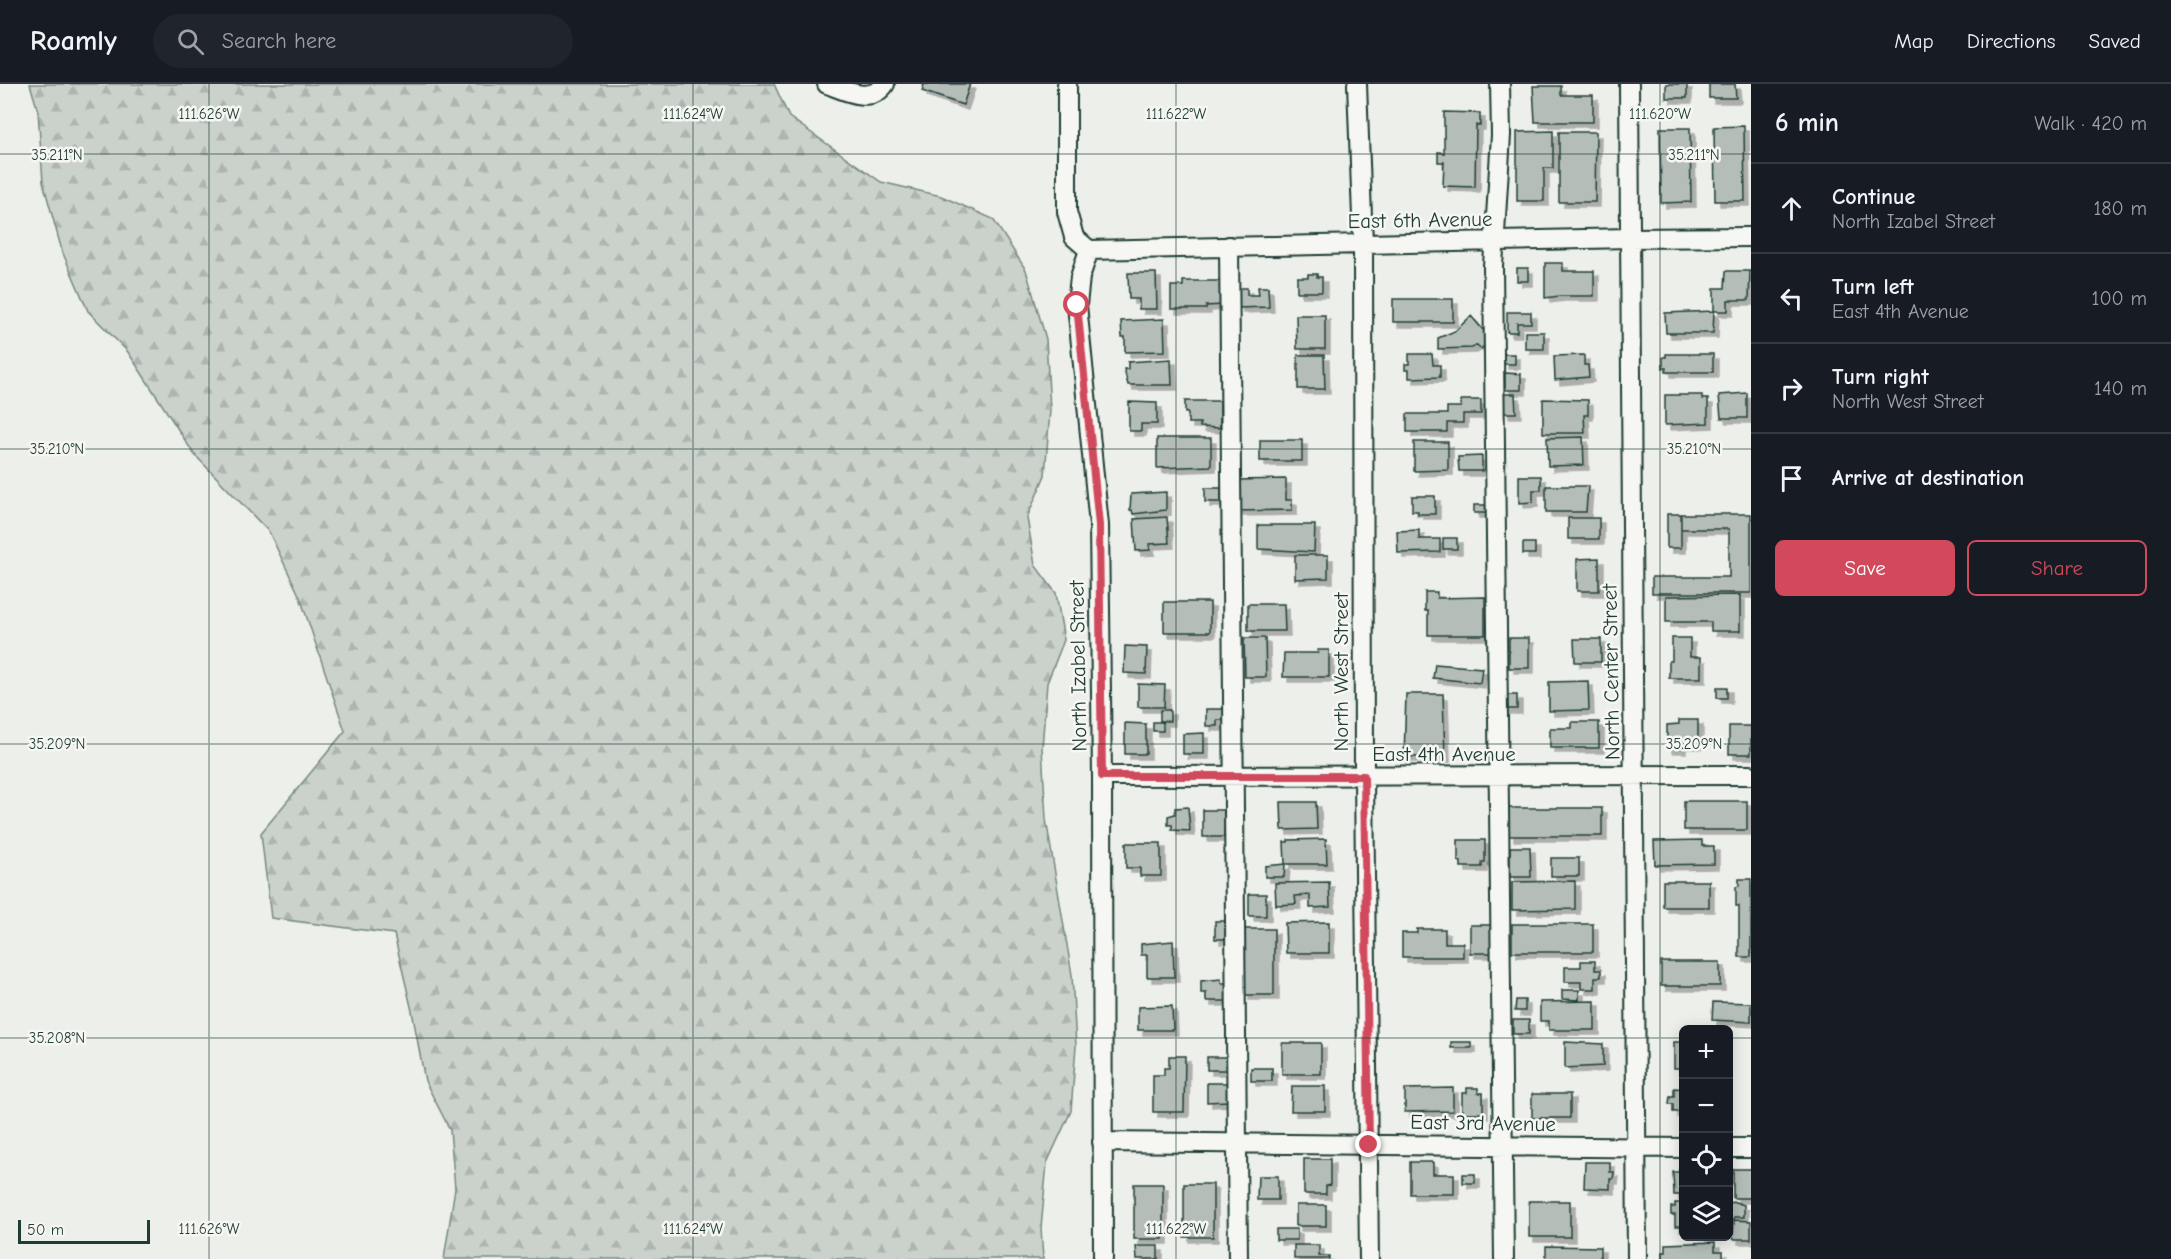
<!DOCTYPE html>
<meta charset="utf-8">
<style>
:root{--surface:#171b24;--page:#20242c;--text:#f1f3f6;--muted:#9ea1a6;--line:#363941;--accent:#d1495b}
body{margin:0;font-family:"Comic Neue",sans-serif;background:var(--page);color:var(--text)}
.controls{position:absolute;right:18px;bottom:18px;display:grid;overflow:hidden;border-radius:9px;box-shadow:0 3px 15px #0003}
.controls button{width:54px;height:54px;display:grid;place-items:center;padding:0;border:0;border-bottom:2px solid var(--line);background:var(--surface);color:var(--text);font:30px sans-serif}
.scale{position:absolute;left:18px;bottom:15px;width:132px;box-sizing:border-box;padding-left:6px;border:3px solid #1f3d34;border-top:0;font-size:16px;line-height:21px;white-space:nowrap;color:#1f3d34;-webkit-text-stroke:4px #f6f6f2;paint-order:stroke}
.stop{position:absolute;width:18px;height:18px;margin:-14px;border:4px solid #d1495b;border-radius:50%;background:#fff}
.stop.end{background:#d1495b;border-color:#fff;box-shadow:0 2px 6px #0008}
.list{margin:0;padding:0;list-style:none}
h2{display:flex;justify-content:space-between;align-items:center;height:78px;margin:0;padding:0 24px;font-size:26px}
h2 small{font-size:20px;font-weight:400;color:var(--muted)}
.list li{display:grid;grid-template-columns:39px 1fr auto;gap:18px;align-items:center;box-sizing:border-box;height:90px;padding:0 24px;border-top:2px solid var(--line)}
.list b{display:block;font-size:22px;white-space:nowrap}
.list p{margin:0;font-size:20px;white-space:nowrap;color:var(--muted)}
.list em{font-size:20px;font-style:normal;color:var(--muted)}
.actions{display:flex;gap:12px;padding:18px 24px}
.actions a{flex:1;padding:14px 0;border:2px solid var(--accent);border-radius:9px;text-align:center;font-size:21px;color:var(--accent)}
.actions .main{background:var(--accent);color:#fff}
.icon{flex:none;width:33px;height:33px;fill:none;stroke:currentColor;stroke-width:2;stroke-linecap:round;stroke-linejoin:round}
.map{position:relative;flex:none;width:1751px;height:1175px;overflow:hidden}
header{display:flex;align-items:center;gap:36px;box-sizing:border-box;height:84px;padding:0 30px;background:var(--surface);border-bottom:2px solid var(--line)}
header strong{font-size:28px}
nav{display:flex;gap:33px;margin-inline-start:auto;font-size:21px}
.search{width:420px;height:54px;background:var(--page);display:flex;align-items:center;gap:15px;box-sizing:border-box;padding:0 21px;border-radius:33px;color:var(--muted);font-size:22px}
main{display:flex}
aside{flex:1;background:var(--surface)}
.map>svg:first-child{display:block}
.forest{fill:url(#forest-firs);stroke:#758880;stroke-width:1.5}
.building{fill:#b4bdb8;stroke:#1f3d34;stroke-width:1.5;filter:url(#shadow)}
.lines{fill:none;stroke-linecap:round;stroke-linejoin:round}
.minor-casing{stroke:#1f3d34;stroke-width:22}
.minor{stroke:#f6f6f2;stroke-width:18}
.route{stroke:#d1495b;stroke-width:8}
.ticks{fill:none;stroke:#1f3d34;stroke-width:1.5;stroke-opacity:0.45}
.labels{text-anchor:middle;stroke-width:5;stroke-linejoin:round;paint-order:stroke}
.street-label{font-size:21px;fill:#1f3d34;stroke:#f6f6f2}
.ticks-label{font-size:15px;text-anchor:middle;fill:#1f3d34;stroke:#f6f6f2;stroke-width:5;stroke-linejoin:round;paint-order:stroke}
</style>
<header>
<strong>Roamly</strong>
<div class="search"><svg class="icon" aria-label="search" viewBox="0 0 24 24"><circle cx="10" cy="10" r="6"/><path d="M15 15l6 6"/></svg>Search here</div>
<nav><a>Map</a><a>Directions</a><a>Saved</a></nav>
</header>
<main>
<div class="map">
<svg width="1751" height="1175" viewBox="0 0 1751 1175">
<defs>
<pattern id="forest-firs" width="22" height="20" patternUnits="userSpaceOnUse" patternTransform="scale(1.5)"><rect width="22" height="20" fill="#cbd2cc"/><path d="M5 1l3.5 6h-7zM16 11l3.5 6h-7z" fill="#aeb5b0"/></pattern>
<filter id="shadow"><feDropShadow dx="5" dy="5" stdDeviation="0" flood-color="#0004"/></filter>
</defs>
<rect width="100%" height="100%" fill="#edefea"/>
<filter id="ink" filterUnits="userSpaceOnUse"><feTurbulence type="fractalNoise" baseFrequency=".0167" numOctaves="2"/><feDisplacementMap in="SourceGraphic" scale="12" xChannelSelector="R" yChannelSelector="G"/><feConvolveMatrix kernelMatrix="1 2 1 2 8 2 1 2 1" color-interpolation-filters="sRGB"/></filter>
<g filter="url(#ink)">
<path class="forest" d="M30 0H774L789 33 881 98 941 112 993 135 1026 186 1046 255 1050 326 1045 391 1027 434 1035 481 1056 509 1064 556 1047 599 1042 664 1046 735 1072 891 1076 962 1071 1027 1047 1079 1041 1144 1043 1175H444L455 1104 450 1046 425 997 412 927 394 850 271 834 261 749 345 647 300 513 269 448 194 370 128 268 88 227 62 167 43 98 38 27Z"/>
<path class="building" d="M924 0H970L963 21 922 7Z
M1666 0H1687V14H1666Z
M1709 0H1735L1736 14H1709Z
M1533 2H1561V11H1593V38H1535Z
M1444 28 1480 29V41H1476L1475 103 1443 102 1444 78H1438V68L1444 69Z
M1744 42 1745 117H1715L1714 43Z
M1660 44H1690L1691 118 1661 119Z
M1553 47V84H1544V117H1517V48Z
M1559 48H1596L1595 118H1559Z
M1545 179H1563V187H1594V212H1560L1545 214Z
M1517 184H1528V197H1517Z
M1726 187H1750L1749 216H1728V227H1714V204H1725Z
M1128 189H1156L1157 225H1139V215H1129Z
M1308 190H1317V193H1322V208H1297V193H1308Z
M1183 197H1222L1223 221 1206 222V225H1171V202H1183Z
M1258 203H1268L1269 223 1238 224 1237 204H1247V211H1259Z
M1393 215H1453V238H1393Z
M1714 227 1713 249H1666L1665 229Z
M1507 228H1531V239H1517V248H1507Z
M1296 231H1325V265H1297Z
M1471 232 1491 255 1481 265 1477 261 1472 264 1438 265V254L1455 247Z
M1164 235 1165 267 1125 268V253H1122L1121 237Z
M1525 248H1544V265H1525Z
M1409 270H1432L1433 281H1440V293L1409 294V286H1405V280H1409Z
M1503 270H1515V280H1503Z
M1666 270H1713V288H1666V284H1663V273H1666Z
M1298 271H1324L1325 305H1298Z
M1584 271V281H1588L1589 293 1555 296 1554 272Z
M1171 275 1172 301H1128L1124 285H1128V278Z
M1505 289 1521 290V306H1505Z
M1747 309V334H1721L1719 311Z
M1503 310H1515L1516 329H1504Z
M1665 311H1702V315H1708V339L1665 341Z
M1543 315 1588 316V331H1584L1585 349H1543Z
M1461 316H1481V330H1463V339H1447V348H1407V330H1447V323H1461Z
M1185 317H1220V344L1200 343V339H1188V329H1185Z
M1129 318 1157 319V340H1141V347H1129Z
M1583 353 1584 381 1548 382 1547 354Z
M1157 354H1211V382L1157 384Z
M1260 356H1302V377H1260Z
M1414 358H1448V386L1414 387Z
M1482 372V387H1459L1458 373Z
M1519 392H1541V406H1533V418L1519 419Z
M1286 395V416H1292V426L1236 427 1235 396Z
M1546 402H1588L1586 428H1546Z
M1205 404H1221V418H1205Z
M1166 408V426L1133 430 1132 426H1130L1131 410Z
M1412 412H1435V430H1418V427H1412Z
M1474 421H1488V429H1474Z
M1667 430H1681V464H1667Z
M1681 430H1751V509H1652V493H1729V445H1681Z
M1167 433 1169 459 1149 460 1150 466 1136 467 1134 435Z
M1568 434H1599V455H1568Z
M1258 441H1315L1314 468 1258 465Z
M1419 446V455H1440V468L1398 469 1397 447Z
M1443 454H1457V465H1443Z
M1523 459H1535V470H1523Z
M1295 471H1328V494L1295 495Z
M1599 474V507H1577V475Z
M1425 508H1437V514L1485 513V551H1428V527H1425Z
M1740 511V547H1711V538H1666V512Z
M1164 518H1210V548H1164Z
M1248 520H1284L1285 547H1248Z
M1244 554H1265L1266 593H1245Z
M1509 554H1529V584H1509Z
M1672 554H1690V573H1701V594H1669V577H1672Z
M1574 555H1601V578H1575Z
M1125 562 1147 563 1146 590 1124 589Z
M1318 566H1329V593H1283L1284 569H1318Z
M1435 580 1482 584 1480 599 1433 594Z
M1588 597 1589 626 1549 627V598Z
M1138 600 1165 601 1164 623H1138Z
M1717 603H1727V614H1717Z
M1406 610H1443L1445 673H1404Z
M1504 611H1517V625H1504Z
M1206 625H1225V636H1217V642H1206Z
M1160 626H1170V637H1160Z
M1679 636H1698V660H1681V664H1667V641L1679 640Z
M1153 638H1163V647H1153Z
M1572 638H1599V664H1550V644H1572Z
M1125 639 1146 640V670H1125Z
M1729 642H1751V670H1729Z
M1204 649V670H1183V650Z
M1684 717H1747V746H1684Z
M1281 718H1316L1317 745 1282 746Z
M1188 723 1190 747 1172 746V741H1168V732L1175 730V724Z
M1509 724H1602V752H1509Z
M1203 726H1225L1224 753H1203Z
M1326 755 1327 780H1285L1284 758H1288V756Z
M1458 756H1485V778H1482V783H1461V778L1458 777Z
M1702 756V762H1714V780L1655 781 1654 757Z
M1126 759H1161V792H1140V784H1126Z
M1510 763H1530L1531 793H1510Z
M1551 774H1579V792H1551Z
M1285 780 1284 793H1265V782Z
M1739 795H1751V873H1739V822H1736V803L1739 802Z
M1575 797V825L1512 826V798Z
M1663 797H1709V823H1663Z
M1329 798 1330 823 1310 824V811L1295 812 1296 820 1276 821 1275 799Z
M1249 810H1266V832H1249Z
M1215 837H1227V855H1215Z
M1329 838V869H1286L1285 839Z
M1512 840H1593V868H1512Z
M1470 841H1493L1492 869H1470Z
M1243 845H1274V911H1244Z
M1417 845H1445V859H1463V873H1402V849H1417Z
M1173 857 1174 893H1147V871H1141V860Z
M1581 877H1595V886H1601V893H1595V905H1581V898H1565V883H1581Z
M1661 878H1720V902H1661Z
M1221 895V899H1226V917H1206V909H1201V897Z
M1562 906H1579V916L1562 915Z
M1516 916H1525V927H1515Z
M1595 917V946H1549V937H1540V918Z
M1713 918 1751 919V938L1712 936Z
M1172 922 1173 946H1138V923Z
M1513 936H1529V950H1513Z
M1451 958H1471V964H1451Z
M1565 958 1603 960V982L1565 984Z
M1674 958H1684V984H1674Z
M1282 959H1321V990H1282Z
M1169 972H1185L1184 1028H1153V991H1164V984H1169Z
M1207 973H1228V986H1207Z
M1251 984H1272V997H1251Z
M1207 999H1228V1017L1207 1018Z
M1292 1002H1325V1027H1291Z
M1453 1004V1027L1405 1028V1005Z
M1467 1004H1478V1009H1483V1029H1462V1009H1467Z
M1674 1004 1684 1005V1028H1673V1020H1669L1670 1012H1674Z
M1532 1010H1570V1034H1532Z
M1304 1075H1330V1101L1326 1102V1110H1304Z
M1410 1078H1433V1090H1454V1110H1410Z
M1585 1078H1610V1088H1614L1613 1095H1610V1105L1584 1104Z
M1684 1084V1111H1674L1673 1088H1679V1085Z
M1733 1085H1751V1114H1733Z
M1463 1090H1475V1099H1463Z
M1258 1092H1278V1116H1257Z
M1134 1100H1163V1155H1134Z
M1184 1100H1213V1153H1184Z
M1529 1117H1570V1153H1529Z
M1735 1118 1744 1121V1133H1734V1136H1728V1119Z
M1675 1119H1684V1142H1675V1131H1671V1123H1675Z
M1296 1121H1326V1142H1296Z
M1734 1136 1751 1137V1155H1733Z
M1276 1145H1297V1156H1276Z
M1715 1158V1167H1723V1175H1663V1168H1666V1160Z
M1294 1161H1319V1172H1329V1175H1294Z
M1136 1162H1158V1175H1137Z
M1546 1162 1600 1163V1175H1546Z"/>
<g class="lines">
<g class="minor-casing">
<path id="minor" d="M827 0C844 6 871 21 885 0
M1067 0V128L1074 153 1089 166
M1357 0 1363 159 1364 692 1369 1175
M1500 0 1501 51 1493 182 1504 1175
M1629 0 1637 1175
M1229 162 1238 1175
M1089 166 1080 193 1077 221 1099 441 1102 692 1103 1175
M1089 166 1629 154 1751 153
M1102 692 1751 691
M1102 1058 1684 1064
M1728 1064H1751"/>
</g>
<use href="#minor" class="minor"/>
</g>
</g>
<g class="lines" filter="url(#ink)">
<path class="route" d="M1077 221 1099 441 1102 692H1364L1369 1061"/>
</g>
<path class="ticks" d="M209 0V1175M693 0V1175M1176 0V1175M1660 0V1175M0 70H1751M0 365H1751M0 660H1751M0 954H1684M1728 954H1751"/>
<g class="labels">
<g class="street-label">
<text transform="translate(1420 136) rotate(-1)" y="7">East 6th Avenue</text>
<text transform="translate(1078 582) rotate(-91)" y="7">North Izabel Street</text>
<text transform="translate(1341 588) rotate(-90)" y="7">North West Street</text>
<text transform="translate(1611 588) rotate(-91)" y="7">North Center Street</text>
<text x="1444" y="677">East 4th Avenue</text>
<text transform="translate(1483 1039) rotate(1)" y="7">East 3rd Avenue</text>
</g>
</g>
<g class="ticks-label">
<text x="209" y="35">111.626°W</text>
<text x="693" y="35">111.624°W</text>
<text x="1176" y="35">111.622°W</text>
<text x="1660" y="35">111.620°W</text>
<text x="57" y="76">35.211°N</text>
<text x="1694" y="76">35.211°N</text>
<text x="57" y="370">35.210°N</text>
<text x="1694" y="370">35.210°N</text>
<text x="57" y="665">35.209°N</text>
<text x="1694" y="665">35.209°N</text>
<text x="57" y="959">35.208°N</text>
<text x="209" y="1150">111.626°W</text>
<text x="693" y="1150">111.624°W</text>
<text x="1176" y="1150">111.622°W</text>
</g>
</svg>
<div class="controls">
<button>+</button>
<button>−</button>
<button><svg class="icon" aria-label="locate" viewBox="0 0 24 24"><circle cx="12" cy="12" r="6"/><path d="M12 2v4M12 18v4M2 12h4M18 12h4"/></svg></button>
<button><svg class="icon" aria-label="layers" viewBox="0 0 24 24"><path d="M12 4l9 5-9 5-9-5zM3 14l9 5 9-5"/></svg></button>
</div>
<div class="scale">50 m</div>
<div class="stop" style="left:1077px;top:221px"></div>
<div class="stop end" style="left:1369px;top:1061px"></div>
</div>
<aside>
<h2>6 min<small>Walk · 420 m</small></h2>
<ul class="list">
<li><svg class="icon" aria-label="ahead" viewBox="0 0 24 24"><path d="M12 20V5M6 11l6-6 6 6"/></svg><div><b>Continue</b><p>North Izabel Street</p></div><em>180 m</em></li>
<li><svg class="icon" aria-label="left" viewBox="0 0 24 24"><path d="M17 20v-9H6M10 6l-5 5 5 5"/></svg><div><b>Turn left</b><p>East 4th Avenue</p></div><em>100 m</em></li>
<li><svg class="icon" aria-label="right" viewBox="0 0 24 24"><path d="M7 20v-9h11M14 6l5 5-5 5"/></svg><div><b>Turn right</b><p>North West Street</p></div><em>140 m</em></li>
<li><svg class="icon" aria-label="arrive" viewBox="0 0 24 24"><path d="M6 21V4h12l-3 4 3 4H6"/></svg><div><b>Arrive at destination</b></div></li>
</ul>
<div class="actions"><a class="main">Save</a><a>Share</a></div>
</aside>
</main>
